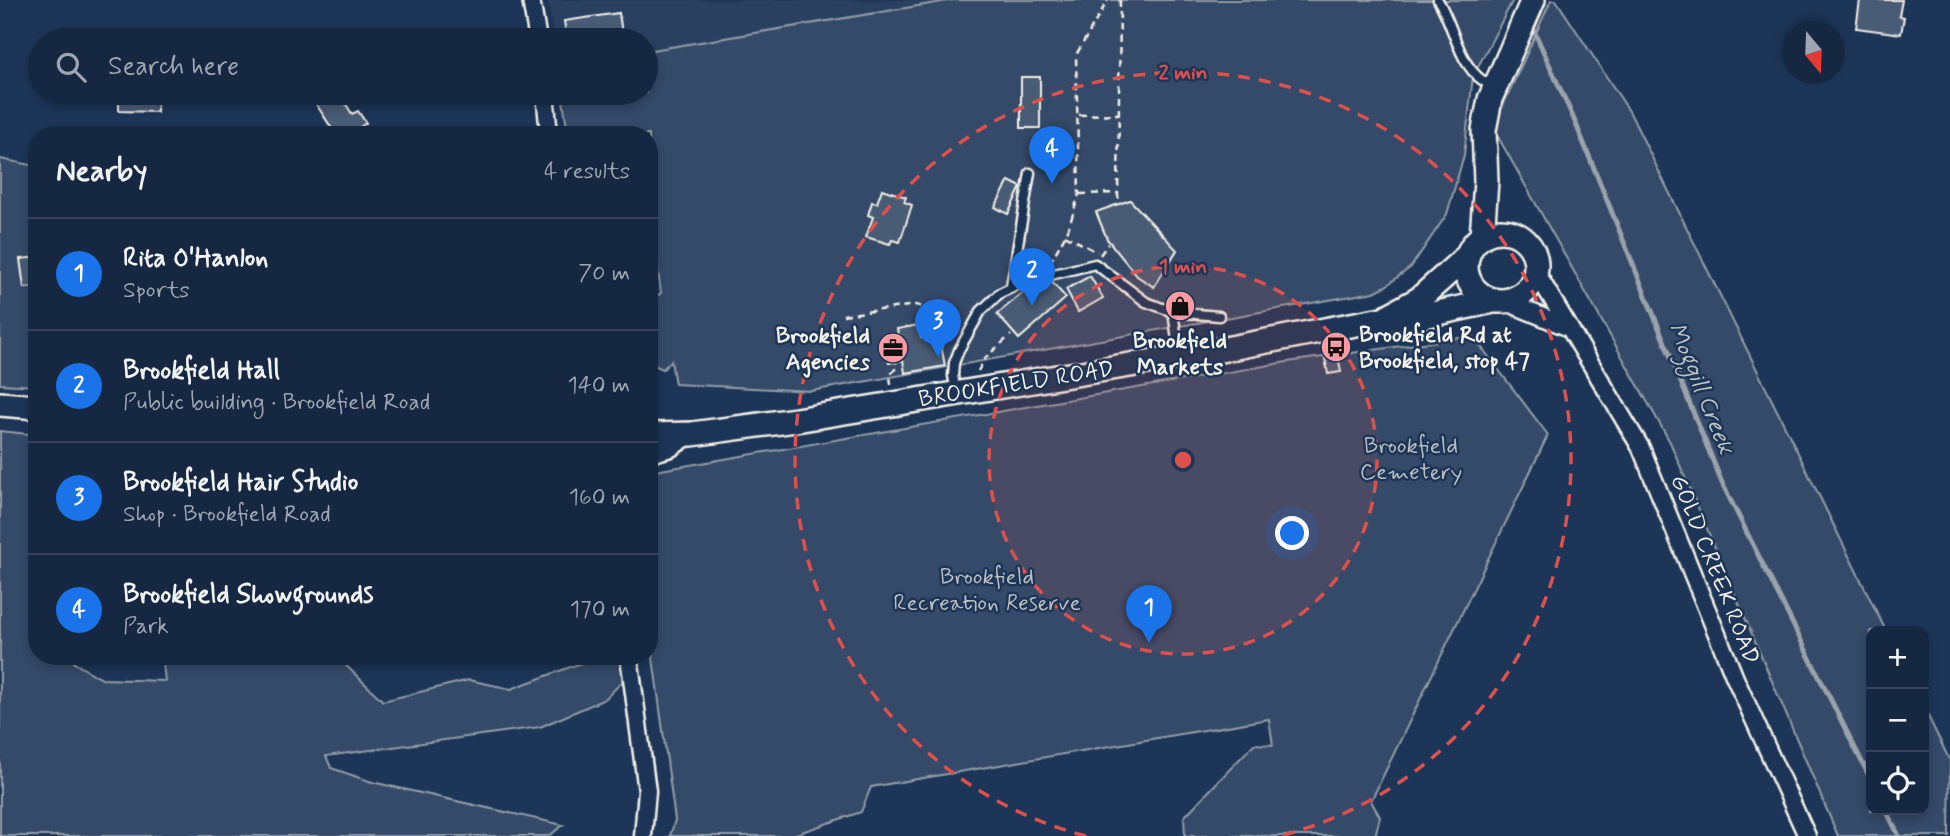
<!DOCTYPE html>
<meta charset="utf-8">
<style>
:root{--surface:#162841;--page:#1f3048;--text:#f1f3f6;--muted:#9ea6b1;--line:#35445a;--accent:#1a73e8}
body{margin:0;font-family:Mynerve,sans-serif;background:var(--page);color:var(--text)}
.controls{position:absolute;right:21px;bottom:21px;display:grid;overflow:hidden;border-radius:14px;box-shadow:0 4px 10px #0003}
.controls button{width:63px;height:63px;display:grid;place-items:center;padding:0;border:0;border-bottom:2px solid var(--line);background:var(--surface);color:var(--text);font:35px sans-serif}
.compass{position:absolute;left:1782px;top:21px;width:63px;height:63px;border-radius:50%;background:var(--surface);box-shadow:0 4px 10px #0003;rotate:161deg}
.you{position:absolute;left:1293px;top:534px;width:24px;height:24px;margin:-18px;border:5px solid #fff;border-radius:50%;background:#1a73e8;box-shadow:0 0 0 10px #1a73e833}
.badge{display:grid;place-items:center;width:46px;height:46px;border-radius:50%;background:var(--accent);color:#fff;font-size:23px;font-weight:700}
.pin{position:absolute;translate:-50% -58px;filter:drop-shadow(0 2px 4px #0008)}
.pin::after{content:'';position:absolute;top:37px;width:24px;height:21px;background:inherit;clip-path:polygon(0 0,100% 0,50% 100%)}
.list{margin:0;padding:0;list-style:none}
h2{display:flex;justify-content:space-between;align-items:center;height:91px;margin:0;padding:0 28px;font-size:30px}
h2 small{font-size:23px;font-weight:400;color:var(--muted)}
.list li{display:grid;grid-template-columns:46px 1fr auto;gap:21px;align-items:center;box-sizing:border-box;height:112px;padding:0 28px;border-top:2px solid var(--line)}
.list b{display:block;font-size:26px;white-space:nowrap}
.list p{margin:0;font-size:23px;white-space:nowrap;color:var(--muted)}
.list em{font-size:23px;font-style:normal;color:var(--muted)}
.icon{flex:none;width:38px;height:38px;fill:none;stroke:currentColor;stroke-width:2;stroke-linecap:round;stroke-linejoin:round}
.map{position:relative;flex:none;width:1950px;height:836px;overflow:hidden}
.search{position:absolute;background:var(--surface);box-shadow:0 4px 10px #0003;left:28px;top:28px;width:630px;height:77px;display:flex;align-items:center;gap:18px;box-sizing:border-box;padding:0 24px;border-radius:38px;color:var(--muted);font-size:26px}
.panel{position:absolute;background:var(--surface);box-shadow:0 4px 10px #0003;left:28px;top:126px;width:630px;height:539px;border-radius:28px}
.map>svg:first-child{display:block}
.built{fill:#2a4060}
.green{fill:#354a67;stroke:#949ea8;stroke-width:2}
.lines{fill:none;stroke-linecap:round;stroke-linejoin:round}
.stream{stroke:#9aa2ab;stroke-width:5}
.building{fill:#485b74;stroke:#f4f1e8;stroke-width:2}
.service-casing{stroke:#f4f1e8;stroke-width:13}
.minor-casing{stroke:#f4f1e8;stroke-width:21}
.secondary-casing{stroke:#f4f1e8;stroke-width:28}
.path{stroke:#f4f1e8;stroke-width:2.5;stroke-dasharray:7 5;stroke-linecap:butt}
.service{stroke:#1d3557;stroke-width:8}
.minor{stroke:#1d3557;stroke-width:16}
.secondary{stroke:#1d3557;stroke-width:23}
.ring{fill:none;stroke:#dc504e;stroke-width:3.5;stroke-dasharray:12 9}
.labels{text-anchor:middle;stroke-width:5;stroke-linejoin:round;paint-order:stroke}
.poi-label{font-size:23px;font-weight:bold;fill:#f4f1e8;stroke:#1d3557;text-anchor:start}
.street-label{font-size:23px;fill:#f4f1e8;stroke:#1d3557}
.park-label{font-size:23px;fill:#bbbfc1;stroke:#1d3557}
.water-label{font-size:24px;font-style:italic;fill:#c0c3c4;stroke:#1d3557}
.centre{fill:#dc504e;stroke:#1d3557;stroke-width:3.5}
.ring-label{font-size:21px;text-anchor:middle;font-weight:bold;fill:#dc504e;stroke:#1d3557;stroke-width:5;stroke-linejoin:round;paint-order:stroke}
</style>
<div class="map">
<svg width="1950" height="836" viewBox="0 0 1950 836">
<rect width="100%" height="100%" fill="#1d3557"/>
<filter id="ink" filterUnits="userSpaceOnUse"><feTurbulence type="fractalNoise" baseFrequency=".0143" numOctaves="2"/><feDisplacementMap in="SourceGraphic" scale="14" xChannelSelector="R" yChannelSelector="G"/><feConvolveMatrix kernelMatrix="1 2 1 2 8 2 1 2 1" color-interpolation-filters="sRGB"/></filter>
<g filter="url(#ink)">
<path class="built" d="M548 0H954L646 51V40H554Z"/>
<path class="green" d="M954 0H1513L1473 76 1464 155 1447 214 1411 267 1386 286 1374 292 811 391 675 384 671 361 663 369 649 363V301L661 293 653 237 649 238V135H568L562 93H646V51Z
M1551 0H1556L1629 111 1886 631H1871V810H1924V708L1950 761 1949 836H1838L1670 442 1493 128Z
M0 159 37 166V386L0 384Z
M1473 336 1548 435 1371 801 1380 817 1375 836H1185L1184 817 1254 744 1273 745 1269 719 871 787 861 812 790 836H670L675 820 649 628V472L1287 362Z
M0 431 37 435V656H74V663L102 679 165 681 162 656H336L383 701 469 680 511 689 600 656H631L624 680 605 699 540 727 326 756 331 768 372 782 563 825 549 836H0Z"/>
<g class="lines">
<path class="stream" d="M1531 24 1576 124 1722 483 1871 780
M1886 810 1899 836"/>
</g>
<path class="building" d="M1860 0H1902L1899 16 1904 17 1901 34 1856 28Z
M619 13 623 40H567L564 21Z
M1021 77H1040V128H1021Z
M119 93H157V112L119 111Z
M309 93H339L352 114 358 111 366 123 360 127 365 135H336Z
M1009 181 1021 187 1008 214 995 207Z
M882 189 906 197 904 202 912 205 900 242 892 240 890 244 866 237 873 217 868 215 872 202 877 203Z
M1130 200 1177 250 1154 287 1137 276 1107 239 1096 212Z
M37 257V287L24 288 20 259Z
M1090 276 1103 298 1078 312 1066 289Z
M1051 281 1066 298 1019 339 997 314 1030 287 1035 286 1038 290Z
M919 325 921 338 939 334 945 366 905 373 903 360 889 363 884 337 898 334 897 329Z
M1337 350 1341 372 1328 374 1324 353Z"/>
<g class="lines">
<g class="service-casing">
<path id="service" d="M1438 0C1456 29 1458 71 1492 86
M1011 286 1030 173
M1173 312 1219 316
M956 392 953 376 954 363 959 350 981 311 1000 293 1026 281 1095 264 1146 302 1173 312 1179 353"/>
</g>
<g class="minor-casing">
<path id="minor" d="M531 0 538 40
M545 93 549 135
M1536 272 1641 448 1735 678 1807 836
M1504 301 1567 327
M649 454 671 448 690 435
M629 656 647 791 643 836"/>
</g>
<g class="secondary-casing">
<path id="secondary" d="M1466 266a35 35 0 1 1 70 0a35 35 0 1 1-70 0Z
M1482 237 1486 181 1484 130 1490 99 1533 0
M1388 316 1419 299 1468 255
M0 404 37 407
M649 435 692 434 796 420 1215 351 1382 319 1419 317 1493 301"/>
</g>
<path class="path" d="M1120 0 1118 197 1121 201
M579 93 582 99
M1079 115 1118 114
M1080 194 1118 193
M1065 235 1097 252
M1100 255 1108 244
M1050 263 1068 230 1079 194 1076 55 1108 0
M843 315 916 305 950 315 955 333
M978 371 986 357 1011 335
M891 385 890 375 897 367 896 363"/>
<use href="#service" class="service"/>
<use href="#minor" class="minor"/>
<use href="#secondary" class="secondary"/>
</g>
</g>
<circle cx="1183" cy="460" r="194" fill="#dc504e" fill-opacity=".12"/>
<g class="ring">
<circle cx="1183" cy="460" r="194"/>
<path d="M1086 836A388 388 0 1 1 1280 836"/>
</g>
<defs>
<g id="shop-disc" transform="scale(1.575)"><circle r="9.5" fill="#ff9aa2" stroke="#1d3557"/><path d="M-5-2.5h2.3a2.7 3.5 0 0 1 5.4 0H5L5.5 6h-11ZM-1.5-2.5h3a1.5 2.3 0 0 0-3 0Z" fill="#111"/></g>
<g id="bus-disc" transform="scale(1.575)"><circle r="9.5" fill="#ff9aa2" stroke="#1d3557"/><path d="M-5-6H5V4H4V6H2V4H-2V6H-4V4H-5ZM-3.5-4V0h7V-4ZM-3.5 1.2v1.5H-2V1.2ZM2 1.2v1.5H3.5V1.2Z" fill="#111"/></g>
<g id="office-disc" transform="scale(1.575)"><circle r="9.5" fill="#ff9aa2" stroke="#1d3557"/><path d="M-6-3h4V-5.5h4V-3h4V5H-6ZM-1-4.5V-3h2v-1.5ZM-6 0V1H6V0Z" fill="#111"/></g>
</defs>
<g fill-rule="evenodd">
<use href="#shop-disc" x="1180" y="306"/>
<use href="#bus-disc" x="1336" y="347"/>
<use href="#office-disc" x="893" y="348"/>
</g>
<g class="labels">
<g class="poi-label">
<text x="1359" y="342">Brookfield Rd at<tspan x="1359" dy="26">Brookfield, stop 47</tspan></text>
<text x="870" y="343" text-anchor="end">Brookfield<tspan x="870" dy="26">Agencies</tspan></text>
<text x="1180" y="348" text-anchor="middle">Brookfield<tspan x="1180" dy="26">Markets</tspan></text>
</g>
<g class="street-label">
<text transform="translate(1016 383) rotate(-9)" y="8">BROOKFIELD ROAD</text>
<text transform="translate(1716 569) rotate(68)" y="8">GOLD CREEK ROAD</text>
</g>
<g class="park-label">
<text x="1411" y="453">Brookfield<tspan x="1411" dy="26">Cemetery</tspan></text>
<text x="987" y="584">Brookfield<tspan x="987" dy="26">Recreation Reserve</tspan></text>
</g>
<g class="water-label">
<text transform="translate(1702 388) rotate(68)" y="8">Moggill Creek</text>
</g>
</g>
<circle cx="1183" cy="460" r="10" class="centre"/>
<g class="ring-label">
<text x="1183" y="79">2 min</text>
<text x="1183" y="273">1 min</text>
</g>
</svg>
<div class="controls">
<button>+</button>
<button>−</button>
<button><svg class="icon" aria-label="locate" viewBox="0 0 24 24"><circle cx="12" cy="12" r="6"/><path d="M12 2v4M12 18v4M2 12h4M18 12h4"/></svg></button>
</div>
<svg class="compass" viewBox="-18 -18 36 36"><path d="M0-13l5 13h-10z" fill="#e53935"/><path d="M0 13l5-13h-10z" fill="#9ea6b1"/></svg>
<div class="you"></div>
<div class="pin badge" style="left:1149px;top:643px">1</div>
<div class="pin badge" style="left:1032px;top:306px">2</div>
<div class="pin badge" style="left:938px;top:357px">3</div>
<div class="pin badge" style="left:1052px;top:184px">4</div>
<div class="search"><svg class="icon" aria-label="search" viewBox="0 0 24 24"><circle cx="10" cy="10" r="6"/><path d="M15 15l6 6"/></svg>Search here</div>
<section class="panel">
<h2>Nearby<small>4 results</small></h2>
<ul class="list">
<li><span class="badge">1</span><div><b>Rita O'Hanlon</b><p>Sports</p></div><em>70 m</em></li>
<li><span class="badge">2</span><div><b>Brookfield Hall</b><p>Public building · Brookfield Road</p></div><em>140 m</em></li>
<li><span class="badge">3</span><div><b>Brookfield Hair Studio</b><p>Shop · Brookfield Road</p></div><em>160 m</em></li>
<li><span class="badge">4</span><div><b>Brookfield Showgrounds</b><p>Park</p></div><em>170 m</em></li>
</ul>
</section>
</div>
